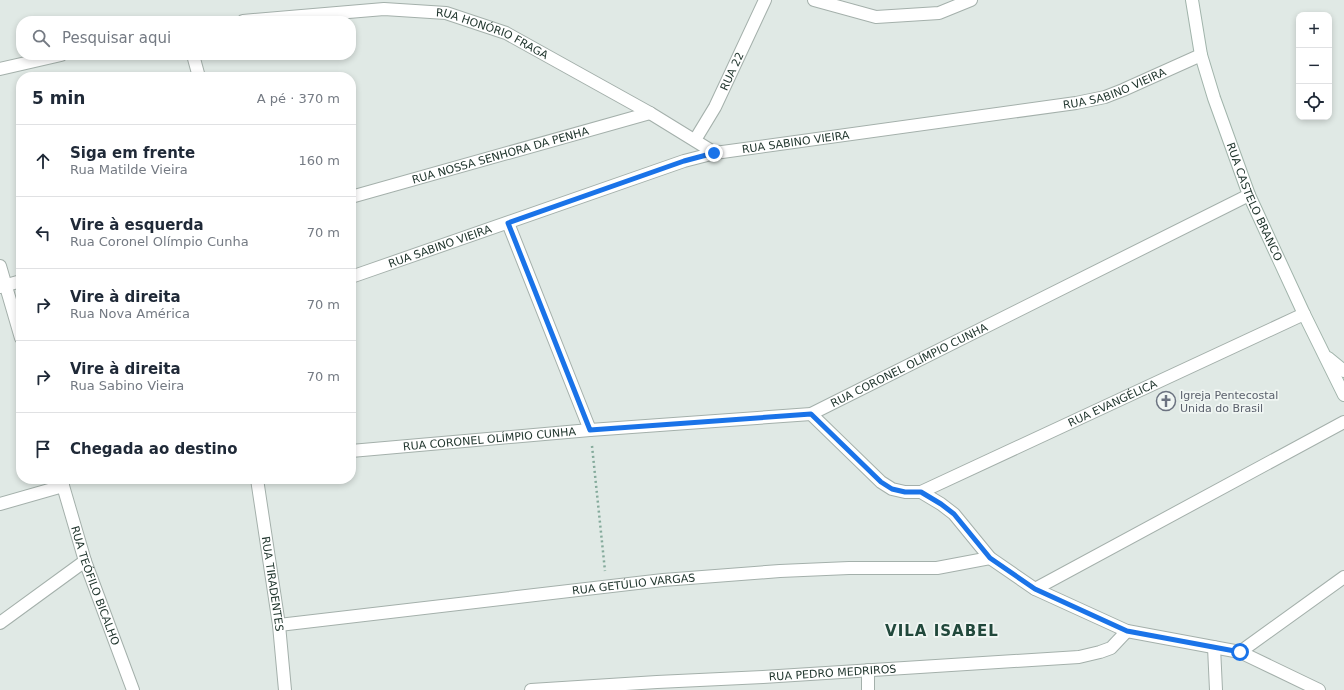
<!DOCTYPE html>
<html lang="pt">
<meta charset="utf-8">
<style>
:root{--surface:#fff;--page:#f2f2f3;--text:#1f2937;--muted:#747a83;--line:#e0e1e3}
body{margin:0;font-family:"DejaVu Sans",sans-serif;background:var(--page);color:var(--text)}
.controls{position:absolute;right:12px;top:12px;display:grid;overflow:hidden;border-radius:8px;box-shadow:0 2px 6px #0003}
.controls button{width:36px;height:36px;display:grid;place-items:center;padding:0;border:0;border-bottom:1px solid var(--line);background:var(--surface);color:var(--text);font:20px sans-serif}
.stop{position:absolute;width:12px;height:12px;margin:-9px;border:3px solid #1a73e8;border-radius:50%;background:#fff}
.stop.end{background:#1a73e8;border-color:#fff;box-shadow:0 1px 4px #0008}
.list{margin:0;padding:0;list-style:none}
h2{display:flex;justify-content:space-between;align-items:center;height:52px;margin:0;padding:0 16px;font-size:17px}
h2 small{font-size:13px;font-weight:400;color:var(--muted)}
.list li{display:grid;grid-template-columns:26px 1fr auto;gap:12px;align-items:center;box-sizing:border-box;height:72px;padding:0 16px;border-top:1px solid var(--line)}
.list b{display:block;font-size:15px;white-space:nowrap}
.list p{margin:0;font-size:13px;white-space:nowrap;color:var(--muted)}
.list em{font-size:13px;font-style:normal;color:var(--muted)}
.icon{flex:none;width:22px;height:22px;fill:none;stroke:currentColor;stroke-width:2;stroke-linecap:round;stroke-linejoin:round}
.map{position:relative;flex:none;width:1344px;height:690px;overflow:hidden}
.search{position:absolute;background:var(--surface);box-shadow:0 2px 6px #0003;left:16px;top:16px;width:340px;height:44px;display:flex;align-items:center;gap:10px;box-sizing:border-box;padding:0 14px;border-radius:16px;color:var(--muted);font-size:15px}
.panel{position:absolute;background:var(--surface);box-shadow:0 2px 6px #0003;left:16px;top:72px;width:340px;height:412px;border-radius:16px}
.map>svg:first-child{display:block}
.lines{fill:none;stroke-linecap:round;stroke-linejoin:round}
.street-casing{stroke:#a4b0ab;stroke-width:14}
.secondary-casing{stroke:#a1b4ab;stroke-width:14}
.path{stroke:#84aa9b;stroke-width:2.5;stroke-dasharray:2 3;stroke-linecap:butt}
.street{stroke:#fff;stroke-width:12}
.secondary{stroke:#fff;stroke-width:12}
.route{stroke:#1a73e8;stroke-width:5}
.labels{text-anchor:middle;stroke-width:3.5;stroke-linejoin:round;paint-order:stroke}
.street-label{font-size:11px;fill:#233830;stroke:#f0f6f3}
.worship-label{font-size:11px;fill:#5b616d;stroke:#f0f6f3;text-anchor:start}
.district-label{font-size:15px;font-weight:bold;letter-spacing:1px;fill:#21483b;stroke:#f0f6f3}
</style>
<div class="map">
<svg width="1344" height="690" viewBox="0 0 1344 690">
<rect width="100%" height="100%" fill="#e0e9e5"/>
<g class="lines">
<g class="street-casing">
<g id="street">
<path d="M814 0 876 17 939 13 971 0"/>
<path id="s1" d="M243 21 384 9 446 13 506 33 650 113 715 153"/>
<path d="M193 55 199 77"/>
<path d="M0 69 61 55"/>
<path id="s2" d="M695 140 715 107 765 0"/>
<path id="s3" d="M351 197 650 113"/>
<path d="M508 223 590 430"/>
<path d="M0 266 21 338"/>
<path id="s4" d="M351 277 684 161 715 153 1076 103 1105 97 1123 90 1201 55"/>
<path d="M0 287 21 281"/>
<path d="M811 414 881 482 892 489 905 492H921L941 504 954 514 990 558 1035 589 1127 631 1240 652 1319 690"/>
<path id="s5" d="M351 451 590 430 811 414 1249 195"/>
<path id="s6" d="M61 479 85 561 133 690"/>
<path id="s7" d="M257 479 279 625 285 690"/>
<path id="s8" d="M921 492 1304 314"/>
<path d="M0 504 63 486"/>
<path d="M1035 589 1344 422"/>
<path d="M0 623 85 561"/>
<path id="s9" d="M279 625 663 580 780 571 849 568H937L990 558"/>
<path d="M1214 647 1216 690"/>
<path d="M1240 652 1344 577"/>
<path d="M868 670V690"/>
<path id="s10" d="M531 690 657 682 763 677 1079 657 1100 652 1111 648 1127 631"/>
</g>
</g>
<g class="secondary-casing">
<g id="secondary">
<path id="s11" d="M1192 0 1201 55 1214 98 1249 195 1304 314 1344 395"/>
<path d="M1328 358 1344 371"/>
</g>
</g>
<path class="path" d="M592 446 605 571"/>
<use href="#street" class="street"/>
<use href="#secondary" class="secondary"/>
</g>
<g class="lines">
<path class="route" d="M714 153 684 161 508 223 590 430 811 414 881 482 892 489 905 492H921L941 504 954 514 990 558 1035 589 1127 631 1240 652"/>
</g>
<defs>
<g id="church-ring" transform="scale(1)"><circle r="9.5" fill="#f0f6f3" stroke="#6b7280" stroke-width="1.5"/><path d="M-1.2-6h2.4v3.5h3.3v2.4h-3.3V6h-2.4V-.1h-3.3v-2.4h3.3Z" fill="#6b7280"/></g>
</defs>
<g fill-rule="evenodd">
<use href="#church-ring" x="1166" y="401"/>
</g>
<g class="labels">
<g class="street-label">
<text dy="4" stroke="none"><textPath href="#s1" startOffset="254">RUA HONÓRIO FRAGA</textPath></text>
<text dy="4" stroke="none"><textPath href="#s2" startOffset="78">RUA 22</textPath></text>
<text dy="4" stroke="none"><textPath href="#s4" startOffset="790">RUA SABINO VIEIRA</textPath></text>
<text dy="4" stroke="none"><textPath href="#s4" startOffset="466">RUA SABINO VIEIRA</textPath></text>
<text dy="4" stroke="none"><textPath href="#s3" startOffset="155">RUA NOSSA SENHORA DA PENHA</textPath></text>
<text dy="4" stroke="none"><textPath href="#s11" startOffset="212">RUA CASTELO BRANCO</textPath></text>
<text dy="4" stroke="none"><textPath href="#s4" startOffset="94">RUA SABINO VIEIRA</textPath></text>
<text dy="4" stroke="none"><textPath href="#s5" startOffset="571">RUA CORONEL OLÍMPIO CUNHA</textPath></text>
<text dy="4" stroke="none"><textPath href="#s8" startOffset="211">RUA EVANGÉLICA</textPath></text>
<text dy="4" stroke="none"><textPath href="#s5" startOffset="139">RUA CORONEL OLÍMPIO CUNHA</textPath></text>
<text dy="4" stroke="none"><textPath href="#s7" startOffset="106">RUA TIRADENTES</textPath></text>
<text dy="4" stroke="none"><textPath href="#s9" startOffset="357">RUA GETÚLIO VARGAS</textPath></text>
<text dy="4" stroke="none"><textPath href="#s6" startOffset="112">RUA TEÓFILO BICALHO</textPath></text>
<text dy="4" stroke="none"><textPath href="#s10" startOffset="302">RUA PEDRO MEDRIROS</textPath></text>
</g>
<g class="worship-label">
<text x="1180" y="399">Igreja Pentecostal<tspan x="1180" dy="13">Unida do Brasil</tspan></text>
</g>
<g class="district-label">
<text x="942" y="636">VILA ISABEL</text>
</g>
</g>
</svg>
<div class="controls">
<button>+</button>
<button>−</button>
<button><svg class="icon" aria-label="locate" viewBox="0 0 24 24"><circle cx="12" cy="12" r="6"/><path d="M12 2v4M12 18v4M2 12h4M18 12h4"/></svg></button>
</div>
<div class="stop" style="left:1240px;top:652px"></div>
<div class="stop end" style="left:714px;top:153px"></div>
<div class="search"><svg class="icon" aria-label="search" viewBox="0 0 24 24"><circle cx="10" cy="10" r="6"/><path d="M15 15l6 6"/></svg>Pesquisar aqui</div>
<section class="panel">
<h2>5 min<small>A pé · 370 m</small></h2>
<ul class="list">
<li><svg class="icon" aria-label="ahead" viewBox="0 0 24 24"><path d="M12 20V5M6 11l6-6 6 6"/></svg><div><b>Siga em frente</b><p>Rua Matilde Vieira</p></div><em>160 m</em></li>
<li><svg class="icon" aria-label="left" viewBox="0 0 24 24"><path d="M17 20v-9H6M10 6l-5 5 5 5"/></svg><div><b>Vire à esquerda</b><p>Rua Coronel Olímpio Cunha</p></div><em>70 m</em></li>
<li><svg class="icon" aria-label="right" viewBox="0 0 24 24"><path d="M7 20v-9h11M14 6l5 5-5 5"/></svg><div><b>Vire à direita</b><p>Rua Nova América</p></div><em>70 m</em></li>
<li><svg class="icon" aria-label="right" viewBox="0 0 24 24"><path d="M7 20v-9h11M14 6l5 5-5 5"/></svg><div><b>Vire à direita</b><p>Rua Sabino Vieira</p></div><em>70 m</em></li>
<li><svg class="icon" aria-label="arrive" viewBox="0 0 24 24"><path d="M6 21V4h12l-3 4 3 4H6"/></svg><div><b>Chegada ao destino</b></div></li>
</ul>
</section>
</div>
